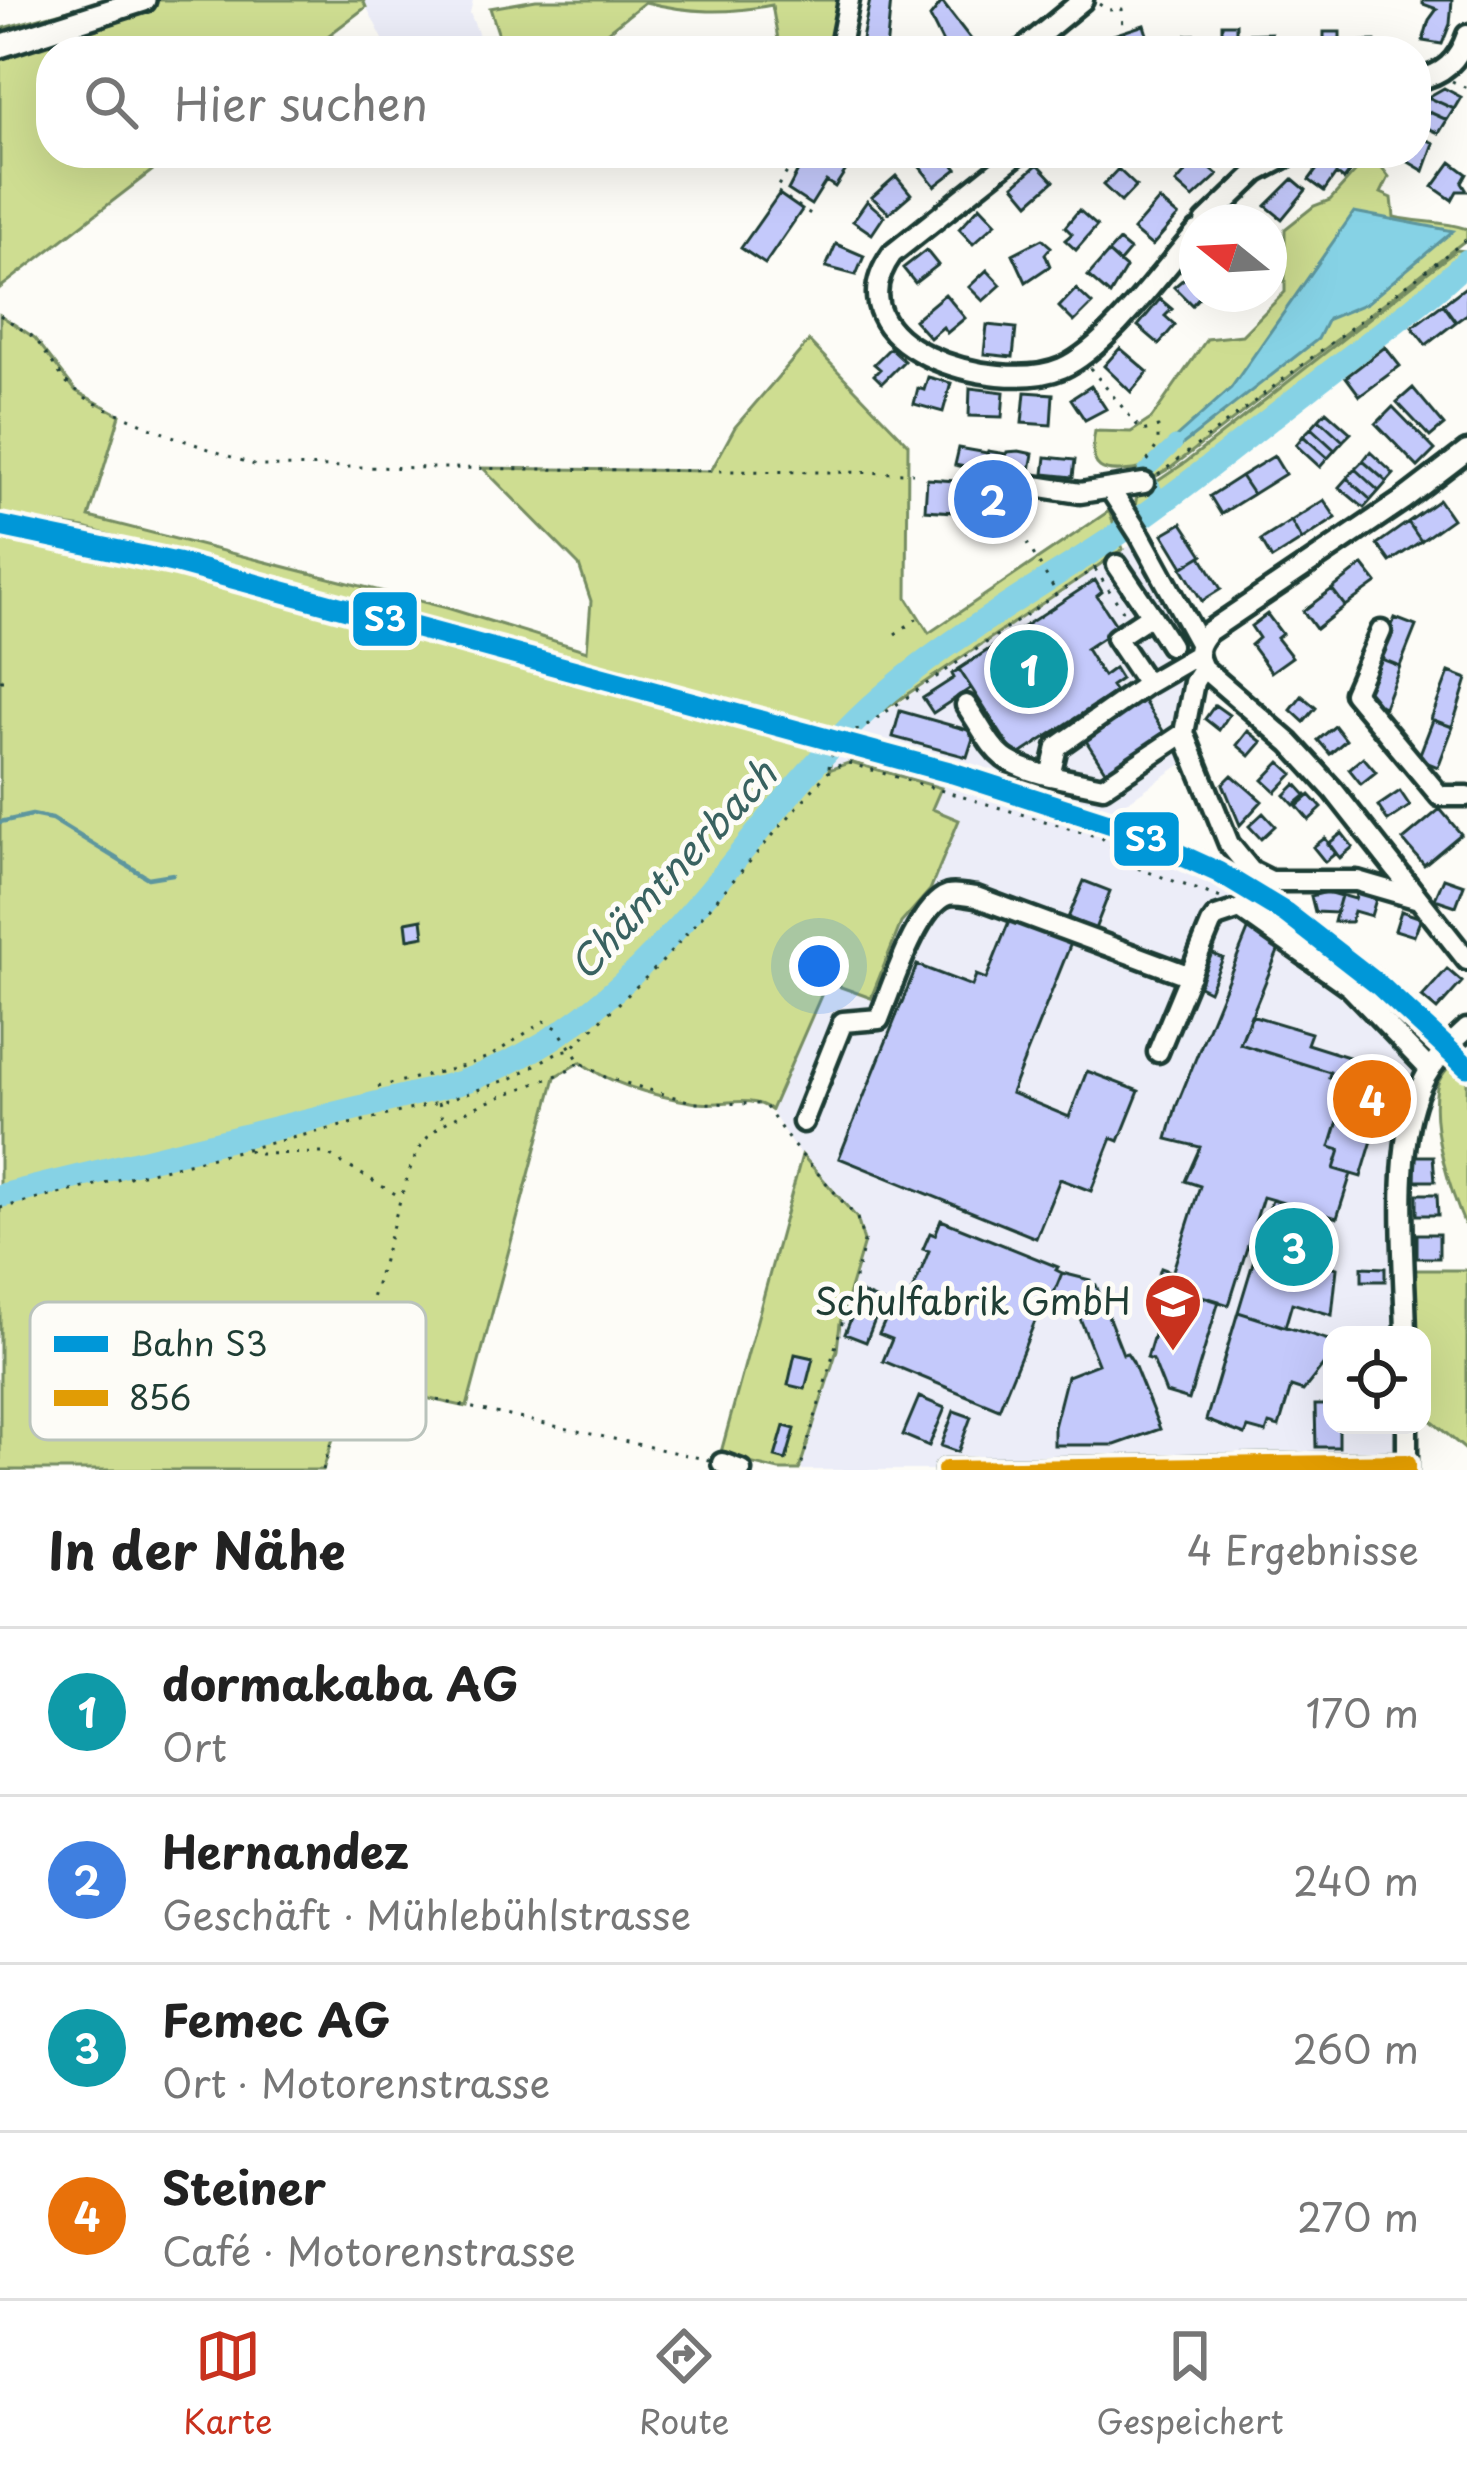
<!DOCTYPE html>
<html lang="de">
<meta charset="utf-8">
<style>
:root{--surface:#fff;--page:#f2f2f2;--text:#222;--muted:#767676;--line:#e0e0e0;--accent:#c8321e}
body{margin:0;font-family:"Playpen Sans",sans-serif;background:var(--page);color:var(--text)}
.controls{position:absolute;right:36px;bottom:36px;display:grid;overflow:hidden;border-radius:24px;box-shadow:0 12px 48px #0002}
.controls button{width:108px;height:108px;display:grid;place-items:center;padding:0;border:0;border-bottom:3px solid var(--line);background:var(--surface);color:var(--text);font:60px sans-serif}
.compass{position:absolute;left:1179px;top:204px;width:108px;height:108px;border-radius:50%;background:var(--surface);box-shadow:0 12px 48px #0002;rotate:288deg}
.you{position:absolute;left:819px;top:966px;width:42px;height:42px;margin:-30px;border:9px solid #fff;border-radius:50%;background:#1a73e8;box-shadow:0 0 0 18px #1a73e833}
.badge{display:grid;place-items:center;width:78px;height:78px;border-radius:50%;background:var(--accent);color:#fff;font-size:39px;font-weight:700}
.pin{position:absolute;translate:-50% -50%;border:6px solid #fff;box-shadow:0 3px 12px #0006}
.list{margin:0;padding:0;list-style:none}
h2{display:flex;justify-content:space-between;align-items:center;height:156px;margin:0;padding:0 48px;font-size:51px}
h2 small{font-size:39px;font-weight:400;color:var(--muted)}
.list li{display:grid;grid-template-columns:78px 1fr auto;gap:36px;align-items:center;box-sizing:border-box;height:168px;padding:0 48px;border-top:3px solid var(--line)}
.list b{display:block;font-size:45px;white-space:nowrap}
.list p{margin:0;font-size:39px;white-space:nowrap;color:var(--muted)}
.list em{font-size:39px;font-style:normal;color:var(--muted)}
.icon{flex:none;width:66px;height:66px;fill:none;stroke:currentColor;stroke-width:2;stroke-linecap:round;stroke-linejoin:round}
.map{position:relative;flex:none;width:1467px;height:1470px;overflow:hidden}
.search{position:absolute;background:var(--surface);box-shadow:0 12px 48px #0002;left:36px;right:36px;top:36px;height:132px;display:flex;align-items:center;gap:30px;box-sizing:border-box;padding:0 42px;border-radius:48px;color:var(--muted);font-size:45px}
.sheet{height:828px;background:var(--surface)}
nav{display:flex;justify-content:space-around;align-items:center;box-sizing:border-box;height:168px;border-top:3px solid var(--line);background:var(--surface);font-size:33px;color:var(--muted)}
nav a{display:grid;justify-items:center;gap:6px}
nav .on{color:var(--accent)}
.map>svg:first-child{display:block}
.built{fill:#ecedf8}
.green{fill:#cedd91;stroke:#768d62;stroke-width:3}
.water{fill:#86d2e5;stroke:#5d969e;stroke-width:3}
.lines{fill:none;stroke-linecap:round;stroke-linejoin:round}
.stream{stroke:#5d969e;stroke-width:4.5}
.canal{stroke:#86d2e5;stroke-width:15}
.river{stroke:#86d2e5;stroke-width:24}
.building{fill:#c4c9fb;stroke:#1f3d34;stroke-width:3}
.minor-casing{stroke:#1f3d34;stroke-width:27}
.major-casing{stroke:#1f3d34;stroke-width:30}
.path{stroke:#1f3d34;stroke-width:3;stroke-dasharray:3 9;stroke-linecap:butt}
.minor{stroke:#fdfcf7;stroke-width:18}
.major{stroke:#fdfcf7;stroke-width:21}
.bus-1-casing{stroke:#fdfcf7;stroke-width:27}
.bus-1{stroke:#e19c05;stroke-width:18}
.rail-1-casing{stroke:#fdfcf7;stroke-width:30}
.rail-1{stroke:#0097d8;stroke-width:21}
.labels{text-anchor:middle;stroke-width:10;stroke-linejoin:round;paint-order:stroke}
.poi-label{font-size:36px;fill:#1f3d34;stroke:#fdfcf7;text-anchor:end}
.water-label{font-size:39px;font-style:italic;fill:#396260;stroke:#fdfcf7}
.key{fill:#fdfcf7;stroke:#bac3bc;stroke-width:3}
.key-label{font-size:33px;fill:#1f3d34}
.line-badge{stroke:#fdfcf7;stroke-width:4.5}
.badge-label{font-size:33px;text-anchor:middle;font-weight:bold;fill:#fff}
</style>
<div class="map">
<svg width="1467" height="1470" viewBox="0 0 1467 1470">
<rect width="100%" height="100%" fill="#fdfcf7"/>
<filter id="ink" filterUnits="userSpaceOnUse"><feTurbulence type="fractalNoise" baseFrequency=".00833" numOctaves="2"/><feDisplacementMap in="SourceGraphic" scale="24" xChannelSelector="R" yChannelSelector="G"/><feConvolveMatrix kernelMatrix="1 2 1 2 8 2 1 2 1" color-interpolation-filters="sRGB"/></filter>
<g filter="url(#ink)">
<path class="built" d="M363 0H473L470 13 485 51H389Z
M0 515 84 528 824 730 818 747 729 725 80 545 0 533Z
M1143 541 1199 643 1193 682V756L1113 812 1253 882 1332 936 1440 1030 1467 1041V1230L1438 1119 1437 1080 1430 1071 1413 1108 1406 1335H1332V1425H1407V1470H799L837 1350 840 1323 864 1242 857 1218 791 1143 771 1110 827 981 871 998 901 923 930 890 958 820 932 809 941 789 851 762 828 772 829 762 848 734 867 725 1056 592 1123 549Z"/>
<path class="green" d="M105 0H363L366 7 308 51H51V153H175L0 288V29Z
M536 0H849L839 51H780L772 5C727 14 689 13 645 2L583 51H504L490 8Z
M1365 161 1381 166 1389 177 1381 193 1392 198 1394 217C1419 223 1443 220 1467 229V239L1172 467 1144 483 1139 469C1102 475 1087 471 1095 431L1131 432 1151 419 1207 339 1242 335 1285 292V229L1314 206 1330 200Z
M1456 250 1467 251V261L1447 281 1177 495 1143 517 1135 506 1137 495 1186 462Z
M0 315 35 338 76 391 120 415 89 517 447 608 587 651 591 601 579 565 483 468 711 471 735 427 809 341 908 444 907 598 929 633 1109 511 1123 549 848 734 833 753 829 770 851 762 941 788 932 809 959 820 930 890 901 923 871 998 827 982 771 1110C751 1094 721 1106 697 1103 659 1097 611 1085 580 1062L555 1077 467 1407 351 1382 323 1470H0V533L80 545 817 747 824 731 84 528 0 515Z
M1452 1063 1467 1078V1230C1451 1193 1429 1128 1437 1087 1438 1078 1446 1070 1452 1063Z
M802 1155 857 1218 864 1242 840 1323 837 1350 799 1470H779L720 1456Z
M1414 1270H1467V1451L1422 1413V1335H1415Z"/>
<path class="water" d="M1354 212 1453 231 1367 303 1328 319 1318 339 1178 448 1173 440 1231 388Z"/>
<g class="lines">
<path class="stream" d="M0 822 32 815 52 819 148 878 173 874"/>
<path class="canal" d="M1147 476 1145 472 1175 444
M1152 485 1162 505"/>
<path class="river" d="M0 1196 459 1083C638 1024 725 854 850 727 921 654 1023 597 1108 541 1179 493 1244 439 1311 387 1363 346 1419 307 1467 261"/>
</g>
<path class="building" d="M870 0H891L886 51 860 49Z
M1423 0H1452L1450 24 1442 44 1423 41 1429 20 1437 9 1423 4Z
M942 2 980 51H939L944 45 930 17Z
M1222 24H1236V34L1271 33V51H1187V35L1222 34Z
M1144 25 1149 41 1120 51H1075L1074 48Z
M1324 32H1340V42L1375 41 1376 51H1292V43L1324 42Z
M1444 88 1461 97 1454 109 1428 97Z
M1428 97 1454 109 1447 120 1418 107 1422 98 1427 101Z
M1421 108 1447 120 1439 133 1416 123V111Z
M1416 135 1434 143 1424 171 1395 154 1416 153Z
M814 153H857L835 187 826 181 811 205 788 190 801 165 804 167Z
M936 153H944L957 169 935 186 919 166Z
M1137 153H1175L1164 166 1148 160 1146 163Z
M1341 153 1356 164 1344 180 1336 174 1324 191 1309 180 1326 157 1333 163Z
M1198 158 1218 175 1193 198 1176 183Z
M1451 162 1467 174 1462 183 1467 191H1457L1452 200 1433 187Z
M1038 164 1054 181 1029 203 1014 185Z
M1118 169 1136 186 1121 202 1103 185Z
M896 176 911 194 889 213 872 197Z
M1293 179 1306 190 1282 219 1266 206Z
M779 194 802 210 765 264 741 248Z
M1159 200 1178 216 1152 246 1133 230Z
M867 201 884 216 872 234 853 221Z
M980 206 996 223 973 244 959 229Z
M1079 210 1097 226 1076 250 1065 240 1072 234 1065 227Z
M1042 239 1051 247 1045 254 1050 266 1026 282 1013 254Z
M1119 241 1130 250 1119 263 1108 253Z
M836 244 864 256 856 275 826 267Z
M926 250 938 265 915 283 903 268Z
M1108 253 1126 268 1110 295 1088 276Z
M987 270 1001 285 983 301 969 287Z
M1193 271 1197 274V294H1202L1192 305 1174 287Z
M1467 286V314L1456 322 1443 304Z
M1076 289 1092 304 1074 322 1059 307Z
M945 294 965 318 947 333 943 327 930 338 914 320Z
M1160 299 1172 309 1165 316 1175 325 1159 344 1138 326Z
M1443 304 1456 322 1426 345 1412 327Z
M987 325 1016 328 1013 357 984 354Z
M1385 347 1400 366 1360 396 1346 377Z
M890 348 904 361 882 383 874 375 880 369 874 364Z
M1120 348 1148 372 1131 392 1104 366Z
M928 377 951 383 943 412 914 404 918 388 924 390Z
M1091 386 1106 409 1085 420 1071 399Z
M970 388 1004 392 1002 417 969 416Z
M1413 388 1444 425 1430 437 1397 402Z
M1025 392 1053 394 1051 425 1022 423Z
M1393 407 1435 450 1418 467 1376 424Z
M1326 411 1351 433 1343 441 1319 419Z
M1319 419 1343 441 1335 450 1311 428Z
M1311 428 1335 450 1328 458 1303 436Z
M1303 436 1328 458 1320 467 1296 445Z
M959 448 987 453 984 471 955 465Z
M988 451 1006 454 1002 477 983 474Z
M1019 451 1033 454 1028 481 1002 476 1007 452Z
M1370 452 1394 474 1387 482 1363 461Z
M1274 456 1285 474 1253 494 1241 476Z
M1046 457 1075 460 1073 477 1044 474Z
M1363 461 1387 482 1379 491 1355 469Z
M1355 469 1379 491 1371 500 1347 478Z
M1241 476 1253 494 1221 514 1210 496Z
M1347 478 1371 500 1364 508 1339 487Z
M927 479 985 483 987 532 968 531 969 513 925 510Z
M985 488 1001 489 1000 510 984 509Z
M1324 500 1336 518 1302 540 1291 521Z
M1439 500 1452 519 1421 541 1408 522Z
M1291 521 1302 540 1272 559 1261 540Z
M1408 522 1421 541 1390 562 1377 544Z
M1182 523 1203 555 1183 567 1163 534Z
M1201 556 1221 589 1202 601 1182 568Z
M1363 565 1377 583 1345 606 1332 589Z
M1095 580 1102 592 1097 596 1118 628 1086 649 1103 676 1114 668 1121 679 1111 686 1115 692 1016 757 959 669Z
M1332 589 1345 606 1316 629 1303 611Z
M1267 614 1282 634 1277 638 1292 657 1271 672 1251 645 1259 638 1251 626Z
M1395 618 1416 626 1400 666 1379 658Z
M1379 658 1400 666 1384 707 1363 699Z
M959 669 971 688 933 713 923 698 954 678 952 674Z
M1449 672 1467 679 1452 727 1431 719Z
M1140 695 1165 734 1106 772 1081 733Z
M1302 696 1316 708 1304 722 1291 710Z
M1215 705 1229 715 1219 730 1205 719Z
M900 711 975 732 967 757 893 737Z
M1433 720 1453 727 1438 767 1418 759Z
M1335 726 1346 740 1330 754 1318 740Z
M1248 731 1262 742 1250 756 1237 745Z
M1363 757 1376 772 1361 784 1349 769Z
M1280 762 1293 774 1276 792 1263 780Z
M1232 775 1262 801 1240 825 1223 784Z
M1296 784 1306 795 1294 805 1285 795Z
M1400 791 1410 806 1388 821 1378 806Z
M1310 795 1322 808 1309 820 1297 806Z
M1440 809 1461 834 1424 865 1403 840Z
M1263 813 1275 826 1261 839 1249 826Z
M1342 833 1353 847 1340 858 1328 844Z
M1325 838 1336 853 1325 862 1313 847Z
M1444 878 1464 885 1456 906 1435 899Z
M1084 881 1110 891 1095 929 1068 918Z
M1358 890 1377 896 1371 916 1354 911 1351 922H1334L1341 895 1355 899Z
M1327 892 1341 896 1336 913 1315 912 1311 896Z
M1401 911 1421 918 1414 936 1395 930Z
M422 919 424 936 408 939 406 922Z
M1010 919 1071 943 1011 1093 1069 1117 1087 1071 1139 1091 1119 1141 1112 1138 1091 1191 1060 1179 1036 1238 839 1158 917 965 972 986 976 975 986 979Z
M1249 928 1268 933 1281 944 1240 1044 1330 1072 1329 1077 1340 1080 1336 1092 1346 1095 1330 1147 1340 1150 1334 1169 1351 1174 1337 1218 1263 1197 1229 1305 1168 1286 1200 1186 1185 1181 1200 1147 1167 1139 1176 1107Z
M1208 952 1223 958 1209 991 1195 984Z
M1447 969 1462 982 1437 1010 1422 997Z
M1251 1015 1311 1033 1307 1044 1393 1071 1361 1177 1334 1169 1340 1150 1330 1147 1346 1095 1336 1092 1340 1080 1329 1077 1330 1072 1240 1044Z
M1415 1156H1433L1435 1181H1415Z
M1417 1194H1437L1438 1215H1417Z
M1272 1200 1287 1204 1284 1214 1335 1230 1325 1264 1337 1268 1332 1315 1292 1303 1285 1327 1238 1312Z
M941 1220 1058 1267 1056 1270 1062 1273 1051 1300 1045 1297 999 1409 883 1361 892 1339 879 1334 890 1310 903 1315 929 1251 923 1249 930 1233 935 1235Z
M1417 1234H1439V1258H1417Z
M1362 1267 1385 1268V1281H1362Z
M1161 1268 1172 1272 1168 1286 1219 1301 1189 1400 1166 1393 1153 1360 1147 1358 1165 1298 1160 1296 1163 1285 1156 1283Z
M1062 1273 1090 1280V1288L1096 1285 1123 1354 1127 1353 1133 1362 1160 1429 1115 1445H1054V1427L1067 1376 1098 1364 1074 1303 1066 1306 1051 1300Z
M861 1293 882 1302 866 1342 845 1334Z
M1238 1312 1332 1341 1329 1358 1303 1391 1291 1387 1279 1427 1269 1424 1266 1433 1248 1428 1245 1435 1206 1420Z
M795 1354 813 1358 805 1389 788 1385Z
M919 1397 945 1408 929 1446 903 1435Z
M1315 1405H1332V1425H1339V1447H1316Z
M954 1411 971 1417 958 1452 941 1446Z
M784 1426 795 1429 786 1460 775 1457Z"/>
<g class="lines">
<g class="minor-casing">
<path id="minor" d="M839 51 849 0
M1021 51 1083 0
M1416 80C1443 75 1458 61 1467 35
M1019 153 892 254C826 346 997 396 1062 368 1107 348 1163 270 1197 231
M1205 222 1257 172 1293 153
M1022 484 1080 493 1144 483
M1110 489 1141 537 1199 643
M1117 565 1151 615 1116 638 1147 684
M1151 615 1170 645
M1381 631 1354 693 1440 796H1467
M1203 668 1194 682 1184 733 1229 844 1251 871 1271 881H1357L1419 899
M1203 668 1290 743 1334 791 1467 960
M1203 668C1195 652 1197 645 1208 632L1403 500 1467 451
M966 705C997 751 993 762 1050 776L1057 747 1147 684 1197 655
M1050 776 1103 787 1184 733
M1158 1052 1211 924 1216 917 1240 909 1350 987 1430 1070
M803 1122 843 1022 879 1019C891 990 917 905 948 895 956 893 967 896 976 897L1190 976
M1406 1335C1405 1266 1393 1158 1417 1095 1427 1068 1446 1048 1467 1029
M1407 1425V1470
M722 1463 741 1470
M946 1470 1407 1463"/>
</g>
<g class="major-casing">
<path id="major" d="M0 46 144 0"/>
</g>
<path class="path" d="M1099 4 1108 10 1122 9 1123 31
M1452 81 1467 88
M800 153 775 190 815 217
M0 315 35 338 65 381 90 401 166 434 257 466 913 473
M1090 368 1142 431 1158 427V444L1145 465
M1158 475 1467 239
M1027 543 1056 592
M1095 569 1123 611
M895 634 921 616
M0 680H7
M829 768C831 745 848 734 867 725L1100 564
M378 1087 464 1066 491 1056 544 1021 557 1028 580 1062 605 1077 695 1103 764 1104 791 1143 857 1218 864 1242 861 1257 800 1470
M438 1103 443 1122
M248 1150 256 1154 325 1153 399 1196
M0 1208 446 1101 512 1078 558 1052 571 1049 661 963 828 772 845 762 1102 838 1134 867 1224 899
M355 1382 709 1460
M323 1470 401 1197C408 1176 413 1154 428 1137 451 1110 536 1085 572 1069L579 1063"/>
<use href="#minor" class="minor"/>
<use href="#major" class="major"/>
<g class="bus-1-casing">
<path id="bus-1" d="M946 1470 1407 1463V1470"/>
</g>
<use href="#bus-1" class="bus-1"/>
<g class="rail-1-casing">
<path id="rail-1" d="M0 526 177 563 953 773 1115 825 1218 872 1286 913 1380 986 1467 1067"/>
</g>
<use href="#rail-1" class="rail-1"/>
</g>
</g>
<defs>
<g id="school-pin" transform="scale(3)"><path d="M0 17L-7.5 6A9.5 9.5 0 1 1 7.5 6Z" fill="#c8321e" stroke="#fdfcf7"/><path d="M0-5L7-2L0 1L-7-2ZM-4 1L0 2.5L4 1V4Q0 6-4 4Z" fill="#fff"/></g>
</defs>
<g fill-rule="evenodd">
<use href="#school-pin" x="1173" y="1302"/>
</g>
<g class="labels">
<g class="poi-label">
<text x="1131" y="1315">Schulfabrik GmbH</text>
</g>
<g class="water-label">
<text transform="translate(673 870) rotate(-47)" y="14">Chämtnerbach</text>
</g>
</g>
<rect x="30" y="1302" width="396" height="138" rx="18" class="key"/>
<rect x="54" y="1336" width="54" height="16" fill="#0097d8"/>
<rect x="54" y="1390" width="54" height="16" fill="#e19c05"/>
<g class="key-label">
<text x="129" y="1356">Bahn S3</text>
<text x="129" y="1410">856</text>
</g>
<g class="line-badge">
<rect x="351" y="590" width="68" height="58" rx="12" fill="#0097d8"/>
<rect x="1112" y="810" width="69" height="58" rx="12" fill="#0097d8"/>
</g>
<g class="badge-label">
<text x="385" y="631">S3</text>
<text x="1146" y="851">S3</text>
</g>
</svg>
<div class="controls">
<button><svg class="icon" aria-label="locate" viewBox="0 0 24 24"><circle cx="12" cy="12" r="6"/><path d="M12 2v4M12 18v4M2 12h4M18 12h4"/></svg></button>
</div>
<svg class="compass" viewBox="-18 -18 36 36"><path d="M0-13l5 13h-10z" fill="#e53935"/><path d="M0 13l5-13h-10z" fill="#767676"/></svg>
<div class="you"></div>
<div class="pin badge" style="left:1029px;top:669px;background:#0f9aa8">1</div>
<div class="pin badge" style="left:993px;top:499px;background:#3f7fe0">2</div>
<div class="pin badge" style="left:1294px;top:1247px;background:#0f9aa8">3</div>
<div class="pin badge" style="left:1372px;top:1099px;background:#e8710a">4</div>
<div class="search"><svg class="icon" aria-label="search" viewBox="0 0 24 24"><circle cx="10" cy="10" r="6"/><path d="M15 15l6 6"/></svg>Hier suchen</div>
</div>
<section class="sheet">
<h2>In der Nähe<small>4 Ergebnisse</small></h2>
<ul class="list">
<li><span class="badge" style="background:#0f9aa8">1</span><div><b>dormakaba AG</b><p>Ort</p></div><em>170 m</em></li>
<li><span class="badge" style="background:#3f7fe0">2</span><div><b>Hernandez</b><p>Geschäft · Mühlebühlstrasse</p></div><em>240 m</em></li>
<li><span class="badge" style="background:#0f9aa8">3</span><div><b>Femec AG</b><p>Ort · Motorenstrasse</p></div><em>260 m</em></li>
<li><span class="badge" style="background:#e8710a">4</span><div><b>Steiner</b><p>Café · Motorenstrasse</p></div><em>270 m</em></li>
</ul>
</section>
<nav>
<a class="on"><svg class="icon" aria-label="map" viewBox="0 0 24 24"><path d="M3 6l6-2 6 2 6-2v14l-6 2-6-2-6 2zM9 4v14M15 6v14"/></svg>Karte</a>
<a><svg class="icon" aria-label="directions" viewBox="0 0 24 24"><path d="M12 3l9 9-9 9-9-9zM9 14v-3h6M13 9l2 2-2 2"/></svg>Route</a>
<a><svg class="icon" aria-label="saved" viewBox="0 0 24 24"><path d="M7 4h10v16l-5-4-5 4z"/></svg>Gespeichert</a>
</nav>
